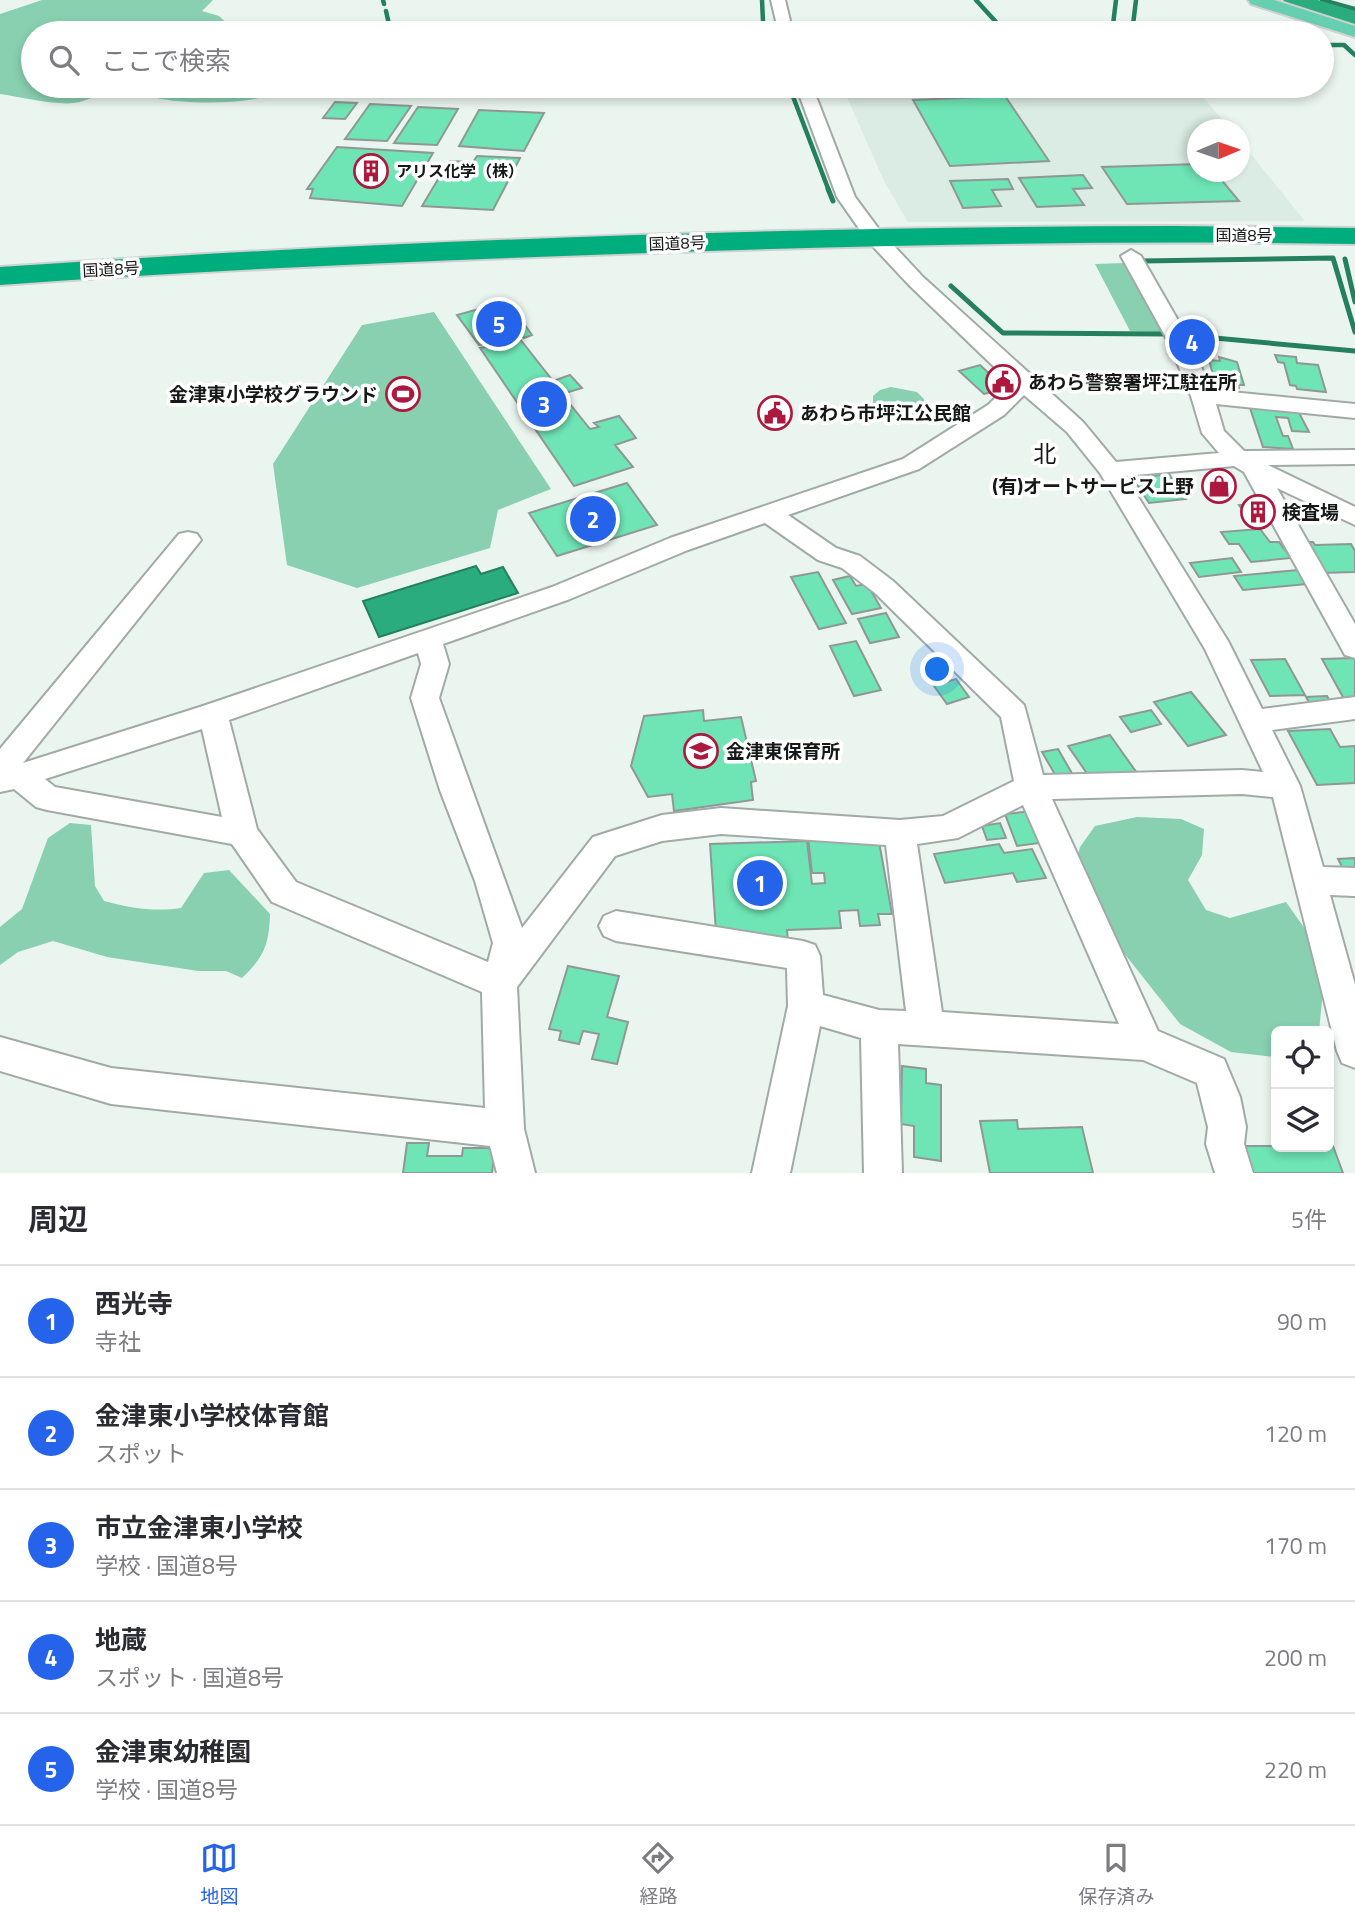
<!DOCTYPE html>
<html lang="ja">
<meta charset="utf-8">
<style>
:root{--surface:#fff;--page:#f7f7f7;--text:#2b2b33;--muted:#7c7c81;--line:#e1e1e2;--accent:#2563eb}
body{margin:0;font-family:"Titillium Web","Noto Sans JP",sans-serif;background:var(--page);color:var(--text)}
.controls{position:absolute;right:21px;bottom:21px;display:grid;overflow:hidden;border-radius:10px;box-shadow:0 4px 10px #0003}
.controls button{width:63px;height:63px;display:grid;place-items:center;padding:0;border:0;border-bottom:2px solid var(--line);background:var(--surface);color:var(--text);font:35px sans-serif}
.compass{position:absolute;left:1187px;top:119px;width:63px;height:63px;border-radius:50%;background:var(--surface);box-shadow:0 4px 10px #0003;rotate:88deg}
.you{position:absolute;left:938px;top:670px;width:24px;height:24px;margin:-18px;border:5px solid #fff;border-radius:50%;background:#1a73e8;box-shadow:0 0 0 10px #1a73e833}
.badge{display:grid;place-items:center;width:46px;height:46px;border-radius:50%;background:var(--accent);color:#fff;font-size:23px;font-weight:700}
.pin{position:absolute;translate:-50% -50%;border:4px solid #fff;box-shadow:0 2px 7px #0006}
.list{margin:0;padding:0;list-style:none}
h2{display:flex;justify-content:space-between;align-items:center;height:91px;margin:0;padding:0 28px;font-size:30px}
h2 small{font-size:23px;font-weight:400;color:var(--muted)}
.list li{display:grid;grid-template-columns:46px 1fr auto;gap:21px;align-items:center;box-sizing:border-box;height:112px;padding:0 28px;border-top:2px solid var(--line)}
.list b{display:block;font-size:26px;white-space:nowrap}
.list p{margin:0;font-size:23px;white-space:nowrap;color:var(--muted)}
.list em{font-size:23px;font-style:normal;color:var(--muted)}
.icon{flex:none;width:38px;height:38px;fill:none;stroke:currentColor;stroke-width:2;stroke-linecap:round;stroke-linejoin:round}
.map{position:relative;flex:none;width:1355px;height:1173px;overflow:hidden}
.search{position:absolute;background:var(--surface);box-shadow:0 4px 10px #0003;left:21px;right:21px;top:21px;height:77px;display:flex;align-items:center;gap:18px;box-sizing:border-box;padding:0 24px;border-radius:38px;color:var(--muted);font-size:26px}
.sheet{height:651px;background:var(--surface)}
nav{display:flex;justify-content:space-around;align-items:center;box-sizing:border-box;height:98px;border-top:2px solid var(--line);background:var(--surface);font-size:19px;color:var(--muted)}
nav a{display:grid;justify-items:center;gap:4px}
nav .on{color:var(--accent)}
.map>svg:first-child{display:block}
.built{fill:#daece3}
.green{fill:#88d0b0}
.water{fill:#2aac7e;stroke:#24805f;stroke-width:2}
.lines{fill:none;stroke-linecap:round;stroke-linejoin:round}
.stream-far1{stroke:#24805f;stroke-width:4.5}
.stream{stroke:#24805f;stroke-width:5}
.river{fill:#2aac7e;fill-rule:evenodd}
.building{fill:#6fe5b5;stroke:#8f9894;stroke-width:2}
.minor-casing{stroke:#a1aaa6;stroke-width:4}
.major-casing{stroke:#d0d1d0;stroke-width:4}
.highway-casing{stroke:#d0d1d0;stroke-width:4}
.minor{fill:#fff;fill-rule:evenodd}
.major{fill:#66ceb1;fill-rule:evenodd}
.highway{fill:#00ae7d;fill-rule:evenodd}
.labels{text-anchor:middle;stroke-width:7;stroke-linejoin:round;paint-order:stroke}
.far-poi-label{font-size:16px;font-weight:bold;fill:#151816;stroke:#fff;text-anchor:start}
.far-street-label{font-size:16px;fill:#151816;stroke:#fff}
.poi-label{font-size:19px;font-weight:bold;fill:#151816;stroke:#fff;text-anchor:start}
.quarter-label{font-size:23px;fill:#151816;stroke:#fff}
</style>
<div class="map">
<svg width="1355" height="1173" viewBox="0 0 1355 1173">
<rect width="100%" height="100%" fill="#ebf5f0"/>
<path class="built" d="M842 86H1194L1230 129 1198 130V172H1240V141L1305 221 908 222 884 181Z"/>
<path class="green" d="M42 0H213L202 11 219 16 237 33H33V86H289C266 106 187 105 157 98 146 96 133 89 121 89 104 90 94 98 80 102 61 107 21 97 0 94V14Z
M1125 263 1163 332 1130 331 1095 264Z
M434 312 551 489 498 510 490 548 357 588 287 565 273 464 362 325Z
M891 387 917 392 924 399V407C910 422 888 418 873 404V396L880 390Z
M1137 817 1181 819 1204 829 1202 855 1188 880 1206 910 1230 918 1286 902 1315 943 1323 991 1319 1031H1276L1274 1057 1231 1052 1180 1024 1097 919 1074 869 1080 847 1095 826Z
M70 823 91 825 95 886 104 901C130 908 154 912 181 908L204 873 229 870 270 914C269 945 264 957 242 978L226 971H198L107 957 53 941 18 952 0 965V927L22 909 48 838Z"/>
<path class="water" d="M476 566 481 574 503 567 518 593 379 637 363 601Z"/>
<g class="lines">
<path class="stream-far1" d="M383 0 384 4
M762 0 763 21 768 33
M976 0 1006 33
M1322 0 1355 9
M386 11 391 33
M1112 33 1116 0
M1132 33 1136 0
M1322 45H1344L1355 55
M789 86 829 191"/>
<path class="stream" d="M828 189 833 201
M1345 259 1355 302
M1142 261 1333 258 1355 332
M951 286 1003 333 1164 334
M1182 335 1355 351"/>
<path class="river" d="M1283 0H1318L1355 11V25L1286 5Z"/>
</g>
<path class="building" d="M1005 96 1049 161 950 166 913 100Z
M335 102 357 103 345 119 323 118Z
M370 104 411 106 387 141 345 139Z
M418 107 458 109 437 145 394 143Z
M479 110 544 113 524 151 459 146Z
M337 147 433 153 402 206 310 198 313 189H307Z
M477 156 520 158 493 210 422 206 449 161 473 162Z
M1198 164V172H1215L1239 201 1127 204 1102 167Z
M1083 175 1092 188 1073 189 1084 205 1037 207 1019 178Z
M1008 179 1013 189 992 190 1001 206 963 208 950 181Z
M508 301 532 335 524 338 520 335 479 345 457 315Z
M520 339 553 381 570 375 582 388 562 394 590 429 599 427 594 423 619 416 636 438 615 445 633 467 574 486 480 348Z
M1275 355 1296 357 1297 363 1318 365 1326 392 1297 389 1296 386 1290 385 1284 363 1278 362Z
M1219 357 1237 362 1244 385H1238L1239 388 1211 386 1208 375H1213L1209 360 1220 361Z
M980 365 1006 389 984 394 959 371Z
M1248 402 1295 405 1309 432 1292 431 1288 418 1276 417 1283 436H1288L1293 449 1263 447Z
M1169 474 1186 499 1149 503 1133 478Z
M627 483 657 525 557 556 529 513Z
M1265 503 1276 518 1250 521 1239 505Z
M1260 529 1270 542H1279L1291 558 1251 562 1239 544H1229L1221 532Z
M1307 542H1313L1315 545 1351 544 1355 551V572L1320 573Z
M1232 558 1241 572 1199 577 1190 563Z
M1298 570 1308 584 1243 590 1234 576Z
M818 572 846 623 819 629 791 577Z
M850 576 856 586 867 584 881 608 852 614 833 580Z
M886 613 899 637 870 643 858 619Z
M856 641 881 690 854 696 830 646Z
M1355 658V699H1344L1322 659Z
M1285 659 1305 695 1270 696 1251 660Z
M956 679 969 697 947 704 934 686Z
M1191 692 1226 735 1188 746 1154 702Z
M1327 696 1332 705 1311 706 1306 697Z
M703 710 704 721 741 717 756 781 751 782 753 800 674 811 672 794 648 797 631 766 644 716Z
M1151 710 1161 724 1131 732 1120 717Z
M1330 729 1340 747 1355 746V783L1317 785 1288 731Z
M1110 735 1137 773 1095 785 1068 746Z
M1058 749 1073 775 1057 778 1042 752Z
M1034 811 1047 842 1017 846 1005 814Z
M1000 823 1006 838 987 840 982 826Z
M878 836 892 914H878L880 925 860 926 858 910 839 911 841 928 787 930 788 942 716 932 710 844 807 841 812 884 825 883 824 873H812L808 837Z
M999 844 1004 853 1032 849 1046 878 1017 882 1013 873 945 883 934 854Z
M1355 858V868L1343 869 1338 859Z
M568 966 619 976 607 1017 628 1022 617 1064 592 1059 599 1034 583 1031 579 1044 559 1040 561 1031 549 1029Z
M902 1066 926 1069V1083L941 1085V1161L914 1157V1126L901 1124Z
M1017 1120 1018 1129 1082 1127 1093 1173H990L980 1121Z
M407 1143H429L427 1156H462L463 1148H495L492 1173H403Z
M1238 1146H1333L1343 1173H1246Z"/>
<g class="lines">
<g class="minor-casing">
<path id="minor" d="M771 0H785L793 33H779Z
M796 86H812L855 197 881 232 923 277 1083 422 1116 462 1219 453 1202 433 1191 396 1169 343 1121 256 1131 250 1141 256 1191 343 1211 390 1355 404V418L1216 404 1224 431 1244 451 1355 450V464L1268 465 1355 507V525L1277 488 1355 624V658L1345 655 1244 472 1234 466 1125 476 1228 641 1262 709 1355 697V719L1272 730 1300 786 1323 867 1355 868V896L1330 895 1355 985V1068L1342 1063 1337 1051 1273 797 1242 794 1052 799 1158 1031 1224 1059 1240 1097 1246 1127 1244 1144 1253 1173H1215L1206 1144 1208 1127 1197 1083 1143 1060 898 1044 902 1173H864L861 1038 820 1026 790 1173H752L788 1006 787 968 616 941 604 936 599 926 604 916 616 911 803 941 815 945 820 956 823 995 879 1010 906 1011 886 845 721 834 662 841 615 856 517 987 524 1129 535 1173H497L490 1146 111 1104 0 1071V1037L111 1068 485 1108 482 992 272 902 232 844 47 810 36 807 14 789 0 792V749L179 534 188 532 197 534 201 540 23 763 203 706 552 587 670 538 903 459 988 405 1011 383 909 285 867 240 837 197ZM1024 395 1067 432 1100 473 1205 649 1263 772 1242 770 1043 775 1024 705 893 581 860 556 836 548 788 515 919 469 1004 415ZM765 523 818 560 842 568 875 593 1001 717 1014 781 943 816 900 820 721 808 662 815 593 837 522 928 439 698 449 664 443 644 570 599 688 550ZM418 653 421 664 411 698 440 790 475 881 493 943 488 962 296 882 257 829 229 720ZM202 729 222 817 55 787 45 779ZM1023 805 1119 1024 942 1012 917 844 958 838Z"/>
</g>
<g class="major-casing">
<path id="major" d="M1248 0H1274L1355 26V37L1251 4Z"/>
</g>
<g class="highway-casing">
<path id="highway" d="M1174 226 1355 228V244C1110 240 865 245 619 254 413 261 206 270 0 285V267C391 240 783 227 1174 226Z"/>
</g>
<use href="#minor" class="minor"/>
<use href="#major" class="major"/>
<use href="#highway" class="highway"/>
</g>
<defs>
<g id="building-ring" transform="scale(1.75)"><circle r="9.5" fill="#fff" stroke="#ad193e" stroke-width="1.5"/><path d="M-4-6H4V6H1V3H-1V6H-4ZM-2.5-4.3h1.7v1.8h-1.7ZM.8-4.3h1.7v1.8H.8ZM-2.5-1h1.7V.8h-1.7ZM.8-1h1.7V.8H.8Z" fill="#ad193e"/></g>
<g id="civic-ring" transform="scale(1.75)"><circle r="9.5" fill="#fff" stroke="#ad193e" stroke-width="1.5"/><path d="M-.6-6.5H3V-4.5H.6V-3L4-1V1h2V6H-6V1h2V-1L-.6-3ZM-1.2 2.5V6h2.4V2.5Z" fill="#ad193e"/></g>
<g id="stadium-ring" transform="scale(1.75)"><circle r="9.5" fill="#fff" stroke="#ad193e" stroke-width="1.5"/><path d="M0-5a6.5 5 0 1 0 0 10a6.5 5 0 1 0 0-10ZM-3.5-1.8h7v3.6h-7Z" fill="#ad193e"/></g>
<g id="shop-ring" transform="scale(1.75)"><circle r="9.5" fill="#fff" stroke="#ad193e" stroke-width="1.5"/><path d="M-5-2.5h2.3a2.7 3.5 0 0 1 5.4 0H5L5.5 6h-11ZM-1.5-2.5h3a1.5 2.3 0 0 0-3 0Z" fill="#ad193e"/></g>
<g id="school-ring" transform="scale(1.75)"><circle r="9.5" fill="#fff" stroke="#ad193e" stroke-width="1.5"/><path d="M0-5L7-2L0 1L-7-2ZM-4 1L0 2.5L4 1V4Q0 6-4 4Z" fill="#ad193e"/></g>
</defs>
<g fill-rule="evenodd">
<use href="#building-ring" x="371" y="171"/>
<use href="#civic-ring" x="1003" y="382"/>
<use href="#stadium-ring" x="403" y="394"/>
<use href="#civic-ring" x="775" y="413"/>
<use href="#shop-ring" x="1219" y="486"/>
<use href="#building-ring" x="1258" y="512"/>
<use href="#school-ring" x="701" y="751"/>
</g>
<g class="labels">
<g class="far-poi-label">
<text x="396" y="177">アリス化学（株）</text>
</g>
<g class="far-street-label">
<text x="1244" y="241">国道8号</text>
<text transform="translate(677 243) rotate(-2)" y="6">国道8号</text>
<text transform="translate(111 269) rotate(-3)" y="6">国道8号</text>
</g>
<g class="poi-label">
<text x="1028" y="389">あわら警察署坪江駐在所</text>
<text x="378" y="401" text-anchor="end">金津東小学校グラウンド</text>
<text x="800" y="420">あわら市坪江公民館</text>
<text x="1194" y="493" text-anchor="end">(有)オートサービス上野</text>
<text x="1282" y="519">検査場</text>
<text x="726" y="758">金津東保育所</text>
</g>
<g class="quarter-label">
<text x="1045" y="462">北</text>
</g>
</g>
</svg>
<div class="controls">
<button><svg class="icon" aria-label="locate" viewBox="0 0 24 24"><circle cx="12" cy="12" r="6"/><path d="M12 2v4M12 18v4M2 12h4M18 12h4"/></svg></button>
<button><svg class="icon" aria-label="layers" viewBox="0 0 24 24"><path d="M12 4l9 5-9 5-9-5zM3 14l9 5 9-5"/></svg></button>
</div>
<svg class="compass" viewBox="-18 -18 36 36"><path d="M0-13l5 13h-10z" fill="#e53935"/><path d="M0 13l5-13h-10z" fill="#7c7c81"/></svg>
<div class="you"></div>
<div class="pin badge" style="left:760px;top:883px">1</div>
<div class="pin badge" style="left:593px;top:519px">2</div>
<div class="pin badge" style="left:544px;top:404px">3</div>
<div class="pin badge" style="left:1192px;top:342px">4</div>
<div class="pin badge" style="left:499px;top:324px">5</div>
<div class="search"><svg class="icon" aria-label="search" viewBox="0 0 24 24"><circle cx="10" cy="10" r="6"/><path d="M15 15l6 6"/></svg>ここで検索</div>
</div>
<section class="sheet">
<h2>周辺<small>5件</small></h2>
<ul class="list">
<li><span class="badge">1</span><div><b>西光寺</b><p>寺社</p></div><em>90 m</em></li>
<li><span class="badge">2</span><div><b>金津東小学校体育館</b><p>スポット</p></div><em>120 m</em></li>
<li><span class="badge">3</span><div><b>市立金津東小学校</b><p>学校 · 国道8号</p></div><em>170 m</em></li>
<li><span class="badge">4</span><div><b>地蔵</b><p>スポット · 国道8号</p></div><em>200 m</em></li>
<li><span class="badge">5</span><div><b>金津東幼稚園</b><p>学校 · 国道8号</p></div><em>220 m</em></li>
</ul>
</section>
<nav>
<a class="on"><svg class="icon" aria-label="map" viewBox="0 0 24 24"><path d="M3 6l6-2 6 2 6-2v14l-6 2-6-2-6 2zM9 4v14M15 6v14"/></svg>地図</a>
<a><svg class="icon" aria-label="directions" viewBox="0 0 24 24"><path d="M12 3l9 9-9 9-9-9zM9 14v-3h6M13 9l2 2-2 2"/></svg>経路</a>
<a><svg class="icon" aria-label="saved" viewBox="0 0 24 24"><path d="M7 4h10v16l-5-4-5 4z"/></svg>保存済み</a>
</nav>
